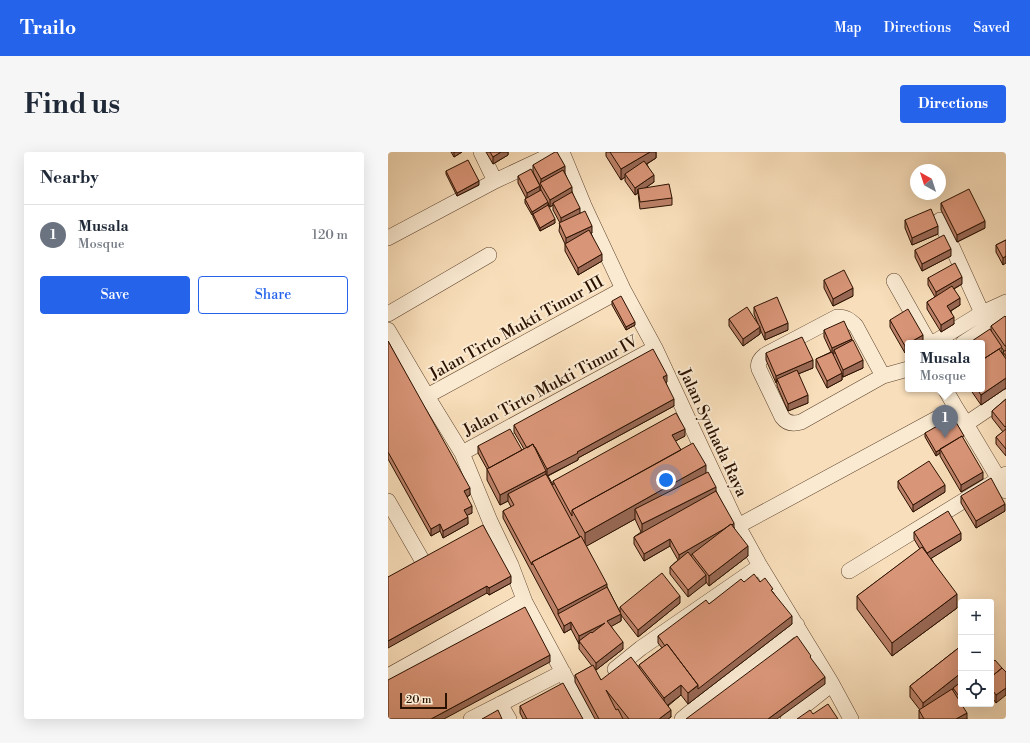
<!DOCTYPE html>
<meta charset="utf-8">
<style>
:root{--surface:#fff;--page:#f6f6f7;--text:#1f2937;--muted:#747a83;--line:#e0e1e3;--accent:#2563eb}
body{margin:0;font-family:"Libre Bodoni",serif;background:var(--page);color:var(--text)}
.controls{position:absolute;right:12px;bottom:12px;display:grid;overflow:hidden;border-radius:4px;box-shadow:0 4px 16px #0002}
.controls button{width:36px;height:36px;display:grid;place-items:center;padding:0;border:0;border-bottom:1px solid var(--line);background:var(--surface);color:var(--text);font:20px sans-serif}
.compass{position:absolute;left:522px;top:12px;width:36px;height:36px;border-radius:50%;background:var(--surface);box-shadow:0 4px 16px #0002;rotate:321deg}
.scale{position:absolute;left:12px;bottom:10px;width:47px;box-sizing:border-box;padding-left:4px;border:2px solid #2b1100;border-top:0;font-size:11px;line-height:14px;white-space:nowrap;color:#2b1100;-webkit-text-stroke:3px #faead2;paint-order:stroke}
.you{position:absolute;left:278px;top:328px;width:14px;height:14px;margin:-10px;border:3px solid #fff;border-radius:50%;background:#1a73e8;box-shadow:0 0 0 6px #1a73e833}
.badge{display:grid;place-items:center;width:26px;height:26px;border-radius:50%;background:var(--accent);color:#fff;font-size:13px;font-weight:700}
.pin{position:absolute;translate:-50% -33px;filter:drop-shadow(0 1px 2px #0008)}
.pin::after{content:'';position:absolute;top:21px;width:14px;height:12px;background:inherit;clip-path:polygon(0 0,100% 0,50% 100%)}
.popup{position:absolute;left:517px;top:188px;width:80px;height:52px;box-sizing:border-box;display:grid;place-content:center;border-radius:4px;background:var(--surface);filter:drop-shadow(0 1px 3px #0005);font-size:13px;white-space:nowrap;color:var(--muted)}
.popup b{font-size:15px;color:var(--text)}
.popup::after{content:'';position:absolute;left:50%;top:100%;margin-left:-8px;border:8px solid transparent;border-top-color:var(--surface)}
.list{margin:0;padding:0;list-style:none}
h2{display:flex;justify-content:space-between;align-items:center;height:52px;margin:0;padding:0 16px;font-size:17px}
h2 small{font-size:13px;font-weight:400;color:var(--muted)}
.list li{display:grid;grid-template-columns:26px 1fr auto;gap:12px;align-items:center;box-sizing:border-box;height:60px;padding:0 16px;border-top:1px solid var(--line)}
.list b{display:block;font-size:15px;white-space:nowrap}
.list p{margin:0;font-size:13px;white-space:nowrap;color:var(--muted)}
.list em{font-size:13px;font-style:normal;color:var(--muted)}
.actions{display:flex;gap:8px;padding:12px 16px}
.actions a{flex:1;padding:9px 0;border:1px solid var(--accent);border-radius:4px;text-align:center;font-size:14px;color:var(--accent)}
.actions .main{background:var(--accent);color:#fff}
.icon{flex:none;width:22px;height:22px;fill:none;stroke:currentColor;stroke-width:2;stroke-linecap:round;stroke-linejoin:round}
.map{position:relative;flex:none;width:618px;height:567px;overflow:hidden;border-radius:4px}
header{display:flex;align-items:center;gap:24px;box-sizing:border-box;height:56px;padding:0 20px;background:var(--accent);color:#fff}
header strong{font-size:19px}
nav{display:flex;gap:22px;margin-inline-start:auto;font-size:14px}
.intro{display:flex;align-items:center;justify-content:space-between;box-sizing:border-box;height:96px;padding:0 24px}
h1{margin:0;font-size:28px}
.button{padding:10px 18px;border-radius:4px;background:var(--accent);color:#fff;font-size:14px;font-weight:700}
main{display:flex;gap:24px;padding:0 24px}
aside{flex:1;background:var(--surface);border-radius:4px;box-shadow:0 4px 16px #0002}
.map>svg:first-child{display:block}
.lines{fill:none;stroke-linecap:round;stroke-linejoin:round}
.minor-casing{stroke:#5e442e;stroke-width:16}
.minor{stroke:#faead2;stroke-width:15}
.wall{fill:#bb8067;stroke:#2b1100;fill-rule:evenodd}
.shaded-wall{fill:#986854;stroke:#2b1100}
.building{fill:#d99578;stroke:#2b1100}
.labels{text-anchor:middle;stroke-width:4;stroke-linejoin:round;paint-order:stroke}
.street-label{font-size:16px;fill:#2b1100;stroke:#faead2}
</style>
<header>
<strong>Trailo</strong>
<nav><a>Map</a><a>Directions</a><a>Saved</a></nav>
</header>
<div class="intro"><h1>Find us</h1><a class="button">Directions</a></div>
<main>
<aside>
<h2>Nearby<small></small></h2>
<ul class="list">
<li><span class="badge" style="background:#6b7280">1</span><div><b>Musala</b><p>Mosque</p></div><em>120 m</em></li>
</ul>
<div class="actions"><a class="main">Save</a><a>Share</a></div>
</aside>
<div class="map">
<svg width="618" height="567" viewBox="0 0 618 567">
<rect width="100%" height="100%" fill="#f8deba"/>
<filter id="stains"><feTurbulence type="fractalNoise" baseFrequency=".005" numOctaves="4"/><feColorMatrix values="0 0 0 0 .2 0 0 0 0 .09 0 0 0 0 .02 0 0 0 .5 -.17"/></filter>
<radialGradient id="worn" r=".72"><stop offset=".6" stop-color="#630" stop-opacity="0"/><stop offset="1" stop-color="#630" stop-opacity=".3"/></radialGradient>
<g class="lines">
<g class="minor-casing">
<path id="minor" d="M93 0 107 29
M174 0 197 56 235 137 267 196 350 374 372 414 444 532 463 567
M552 68 594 161
M0 86 107 29 169 0
M506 129 541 191
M0 162 101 103
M0 178 39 244 74 301 102 369 123 413 137 450 200 567
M545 191 594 161 618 150
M575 191 618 163
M495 224 468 174C462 168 458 165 449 165L377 203C372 207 369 211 371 217L394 265C399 272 406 272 413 270L495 224 520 217
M557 237 568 256 578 272 618 339
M39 244 235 137
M578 272 618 245
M74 301 267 196
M0 349 34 408
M350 374 568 256
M461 419 611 327 618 322
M227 517 253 496 372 414
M0 524 136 448
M112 552 121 567
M83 567 175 520
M294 567 409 473
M400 567 444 532"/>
</g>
<use href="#minor" class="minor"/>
</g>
<path class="wall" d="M63 0H74L66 5Z
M98 0H120V3L105 12Z
M218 0H268V6L259 12 266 30 257 36 284 46V53L252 57 250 41 247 43 237 29V25L233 28 218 4Z
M145 13 177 21 192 61 204 81H203L214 109 190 123 177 99V92L171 79 172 71 165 58V53L162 55 160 51V54L167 71 152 79 145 65V63H144L137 51V47L138 46 130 31V24L152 39 153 38 152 34 145 20Z
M58 19 91 33 69 44 58 22Z
M553 51 597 76 569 90 553 58Z
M517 68 550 82 524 93 517 76Z
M618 88 615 113 608 100V93Z
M527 98 563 104 534 119 527 105Z
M540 126 574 132 566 137 572 153 563 159 566 172 553 180 539 157V150L547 145 540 133Z
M436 128 465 144 445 154 436 136Z
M224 149 247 173 238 178 224 153Z
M366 155 400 178 377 188 372 177V182L355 194 341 174V167L370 172 366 162Z
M618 165V236L593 253 582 237H594L603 179V174ZM614 196 616 199 615 200V203L614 201Z
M502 168 535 190 517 201 502 175Z
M436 178 464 189 475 216 455 225 454 223V228L439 236 428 215V207L443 200 436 185Z
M0 189 82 343 79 345 84 361 79 363 80 372 55 386 52 379 43 384 0 307Z
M378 201 425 216 410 222 420 251 400 259 389 234V231H388L378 208Z
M279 230 278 231 286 254 190 306V308L160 324 165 333V329L297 284 287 289 293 298 318 321 328 339 360 404 321 434 318 430 300 445 282 422V415L290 408 282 394 256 409 246 392V385L253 380 247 367 198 394 219 435 232 460V455L292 451 250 485 233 463V469L223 474 235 497 208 518 205 515 213 528 251 516V513L274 496 270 491V484L356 430H372L385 440 404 472 300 552 293 543 280 554 283 565 280 567H207L187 530V523L204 514 191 497V492L183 477 176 481 115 366V359L123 355 120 349 112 353 99 328V317L90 301V294L134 298 136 297 126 280V273Z
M618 247V304L608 292V285L615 280 604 266V259Z
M537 281 576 288 595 327 573 340 552 304V301L548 304 537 285Z
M510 329 557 340 525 360 510 336Z
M573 344 617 359 588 376 573 351Z
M526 380 573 388 543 406 569 456 504 504 469 457V444L532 397 526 387Z
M0 425 123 431 101 443 99 441Z
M573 494V552L574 553 579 567H531V558H532L522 545V534Z
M603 512 614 516 608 551 603 544Z
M132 554 195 567H135L132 561Z"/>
<path class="shaded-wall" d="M66 0H74L66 5Z
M113 0H120V3L105 12V5Z
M262 0H268V6L239 24 237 22V25L233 28V17Z
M177 14V21L153 32V27Z
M266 23V30L250 41V37V41L247 43V36Z
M91 29V33L69 44V41Z
M152 34V41L139 48V41Z
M184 35V42L165 51V53L162 55V48Z
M160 50V54L144 63V60Z
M192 56V63L173 73V66Z
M167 67V71L152 79V76Z
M597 69V76L569 90V83Z
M204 74V81L178 93V86Z
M550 74V82L524 93V86Z
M563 97V104L534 119V112Z
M214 102V109L190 123V116Z
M618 104V111L615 113V106Z
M574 125V132L548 147V140Z
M465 136V144L445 154V147Z
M572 146V153L559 161V154Z
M566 165V172L553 180V173Z
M247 170V173L238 178V175Z
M400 171V178L377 188V181Z
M372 175V182L355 194V187Z
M535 183V190L534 191H521Z
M464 187V194L446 198V202L444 203V196Z
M520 192V199L517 201V194Z
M425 208V216L390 230 389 227 388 231V224Z
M475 208V216L455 225V218Z
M454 221V228L439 236V229Z
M279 223V230L275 233V225Z
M618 226V236L593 253V243Z
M420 243V251L400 259V252Z
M286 247V254L190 306V308L159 324V317L189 300Z
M297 277V284L284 291V283Z
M552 298V301L548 304V300Z
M318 313V327L247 357V367L197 395V381Z
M158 319V329L120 342V349L112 353V343Z
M595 320V327L573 340V333Z
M557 333V340L525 360V353Z
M328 335V346L254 383V372Z
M82 336V343L76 346V339Z
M617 352V359L588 376V369Z
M84 354V361L76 365V358Z
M80 365V372L55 386V379Z
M346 371V379L291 410V403Z
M52 372V379L43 384V377Z
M573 381V388L539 409V401Z
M282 387V394L256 409V402Z
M360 394V404L321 434V424Z
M318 423V431L300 445V438Z
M123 424V431L101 443V436Z
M219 432V443L170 462V458Z
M99 434V441L0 496V489Z
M569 442V456L504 504V491Z
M292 444V451L250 485V478Z
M233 462V469L219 477V469Z
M404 464V472L300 552V541Z
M183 470V477L176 481V474Z
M217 471V478L191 489V492V484Z
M235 490V497L208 518V511Z
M162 503V510L56 567H43Z
M573 521V531L565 536V538L535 561V551Z
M437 525V532L389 567H380Z
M293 533V543L276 556V546Z
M618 536V543L608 551V543Z
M283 558V565L280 567H271Z
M579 561V567H568Z"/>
<path class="building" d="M102 0H113L105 5Z
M167 0H169L177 14 153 27 145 13Z
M222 0H262L233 17Z
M80 8 91 29 69 41 58 19Z
M256 9 266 23 247 36 237 22Z
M143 17 152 34 139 41 130 24Z
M175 18 184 35 162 48 152 31Z
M281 32 284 46 252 50 250 37Z
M581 37 597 69 569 83 553 51Z
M153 38 160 50 144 60 137 47Z
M184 40 192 56 173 66 165 51Z
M160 53 167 67 152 76 145 62Z
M543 57 550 74 524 86 517 68Z
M197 59 204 74 178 86 171 71Z
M201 78 214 102 190 116 177 92Z
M556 83 563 97 534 112 527 98Z
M618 88V104L615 106 608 93Z
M567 111 574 125 548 140 540 126Z
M456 118 465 136 445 147 436 128Z
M564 134 572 146 559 154 566 165 553 173 539 150Z
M233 144 247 170 238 175 224 149Z
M389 145 400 171 377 181 366 155Z
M359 155 372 175 355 187 341 167Z
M520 157 535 183 521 191H520V192L517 194 502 168Z
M617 164 618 165V194H617L603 174Z
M456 169 464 187 444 196 436 178Z
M602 177 614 195 611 197 594 208V191H581Z
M414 185 425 208 388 224 378 201Z
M465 188 475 208 455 218 446 198Z
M0 189 82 336 76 339 84 354 76 358 80 365 55 379 52 372 43 377 0 300Z
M265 197 279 223 275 225 286 247 189 300 190 301 159 317 147 295H146L145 292 139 296 126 273Z
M611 197 618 207V226L593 243 589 237H594V208Z
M618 198V204L615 200Z
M444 200 454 221 439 229 428 207Z
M409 218 420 243 400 252 389 227Z
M618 247V274L617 275 604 259Z
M288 261 297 277 284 283 293 298 184 358V364L165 329Z
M565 265 576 284 574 285V284L548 300 537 281Z
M122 277 134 298 101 316 90 294Z
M618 277V297L608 285Z
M574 284 595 320 573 333 552 297Z
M305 291 318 313 197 381 184 358Z
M145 292 158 319 112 343 99 317Z
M541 309 557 333 525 353 510 329Z
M320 320 328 335 254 372 247 357Z
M158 322 192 385 144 410V413L115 359 126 353 120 342Z
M603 326 617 352 588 369 573 344Z
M328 339 346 371 344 373 343 372 336 377 291 403 282 387 256 402 246 385Z
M560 359 573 381 539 401 526 380Z
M343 372 360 394 321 424 304 402Z
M95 373 123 424 101 436 99 434 0 489V425Z
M193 384 219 432 170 458 144 410Z
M534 395 569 442 504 491 469 444Z
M300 400 318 423 300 438 282 415Z
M274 421 292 444 250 478 232 455Z
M366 422 372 430 377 426 385 437 383 438 404 464 310 537V533L279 492 277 494 270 484 318 448 321 452 353 427 356 430Z
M219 435 233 462 219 469 235 490 208 511 191 489 203 480 204 481 217 471 191 484 183 470 176 474 170 462Z
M137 455 162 503 43 567H0V528Z
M409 484 423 504 422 505 437 525 380 567H298Z
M279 492 310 533 300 541 293 533 276 546 251 513Z
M573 494V521L535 551 522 534Z
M243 505 283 558 271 567H241L218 538 228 558 230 557 235 567H211L187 523 205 513 213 528Z
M607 508 614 516 603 525V512Z
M614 516 618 520V536L608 543 603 536V525Z
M573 530V547L565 536Z
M175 531 195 567H139L132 554Z
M564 537 579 561 568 567H536L531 558Z
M440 552 450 567H409L422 558 425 562Z
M110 558 114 567H94Z"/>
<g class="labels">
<g class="street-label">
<text transform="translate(128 175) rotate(-29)" y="6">Jalan Tirto Mukti Timur III</text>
<text transform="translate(162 233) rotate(-28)" y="6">Jalan Tirto Mukti Timur IV</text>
<text transform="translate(326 280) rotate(65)" y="6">Jalan Syuhada Raya</text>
</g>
</g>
<rect width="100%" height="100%" filter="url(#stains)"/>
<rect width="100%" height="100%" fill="url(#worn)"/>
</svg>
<div class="controls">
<button>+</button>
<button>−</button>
<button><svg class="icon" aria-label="locate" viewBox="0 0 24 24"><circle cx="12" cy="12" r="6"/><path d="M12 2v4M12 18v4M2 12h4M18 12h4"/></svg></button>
</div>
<svg class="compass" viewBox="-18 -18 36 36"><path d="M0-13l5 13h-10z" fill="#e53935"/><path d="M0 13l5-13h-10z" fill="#747a83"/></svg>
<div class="scale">20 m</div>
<div class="you"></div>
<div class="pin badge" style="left:557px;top:286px;background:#6b7280">1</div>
<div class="popup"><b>Musala</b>Mosque</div>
</div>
</main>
